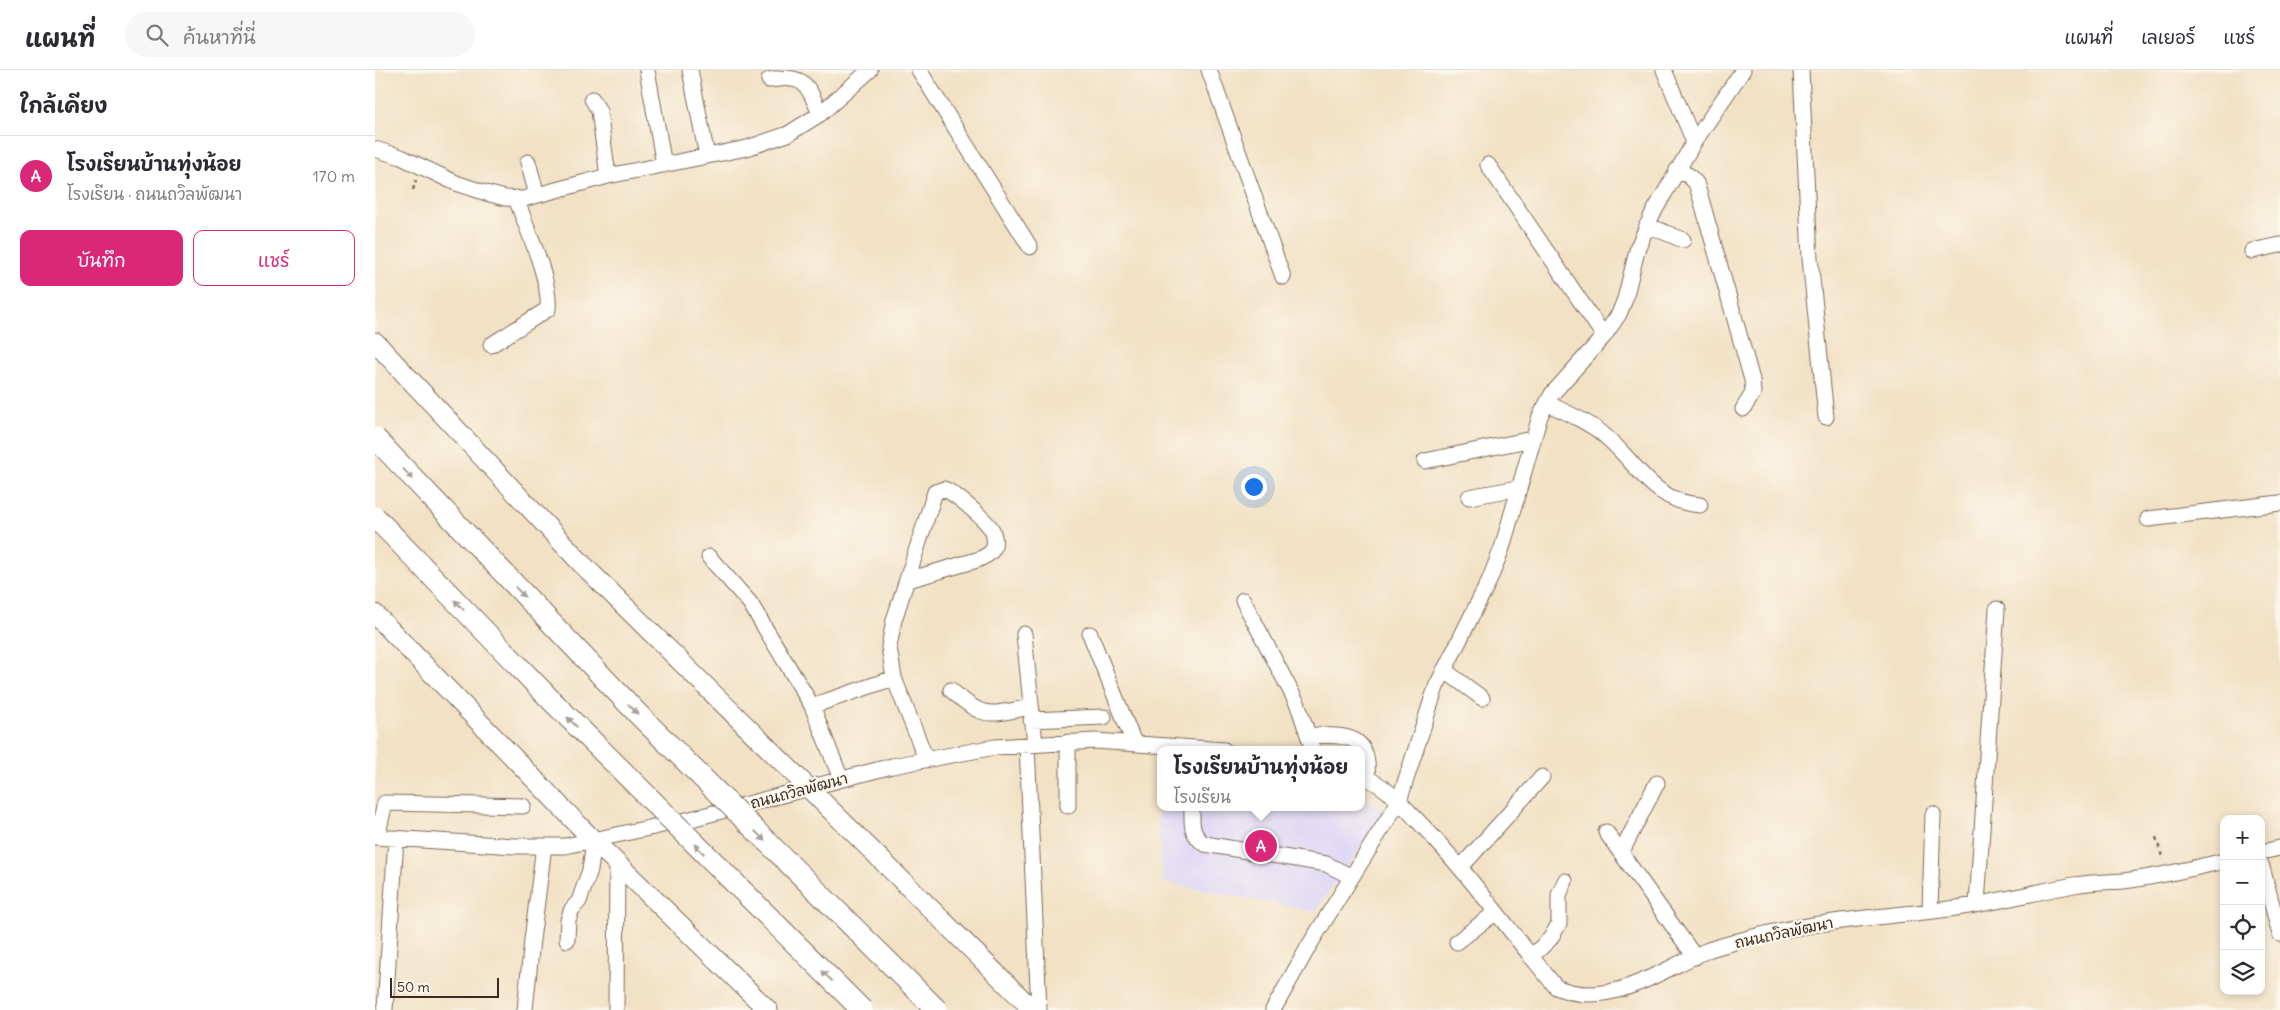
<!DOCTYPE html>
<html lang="th">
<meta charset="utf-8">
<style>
:root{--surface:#fff;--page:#f7f7f7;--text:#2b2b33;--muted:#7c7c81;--line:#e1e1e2;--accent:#db2777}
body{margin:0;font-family:Delius,"Playpen Sans Thai",sans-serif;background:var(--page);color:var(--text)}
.controls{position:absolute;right:15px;bottom:15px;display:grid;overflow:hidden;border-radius:10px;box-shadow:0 2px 8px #0003}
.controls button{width:45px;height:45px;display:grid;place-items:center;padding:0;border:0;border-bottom:1px solid var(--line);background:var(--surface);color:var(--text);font:25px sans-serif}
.scale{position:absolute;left:15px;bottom:12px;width:109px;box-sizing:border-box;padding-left:5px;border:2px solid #3b2a1e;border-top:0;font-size:14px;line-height:18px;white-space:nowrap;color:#3b2a1e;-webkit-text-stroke:4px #fbf7ec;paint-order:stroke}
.you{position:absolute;left:878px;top:416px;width:18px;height:18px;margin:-12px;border:4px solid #fff;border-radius:50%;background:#1a73e8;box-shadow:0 0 0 8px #1a73e833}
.badge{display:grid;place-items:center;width:32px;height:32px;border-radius:50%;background:var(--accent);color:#fff;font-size:16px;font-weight:700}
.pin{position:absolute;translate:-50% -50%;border:2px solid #fff;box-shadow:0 1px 5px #0006}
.popup{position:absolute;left:782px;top:676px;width:208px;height:65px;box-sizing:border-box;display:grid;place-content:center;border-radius:10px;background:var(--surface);filter:drop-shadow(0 1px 4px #0005);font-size:16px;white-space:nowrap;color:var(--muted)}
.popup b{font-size:19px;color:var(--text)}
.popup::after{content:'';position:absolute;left:50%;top:100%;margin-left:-10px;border:10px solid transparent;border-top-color:var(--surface)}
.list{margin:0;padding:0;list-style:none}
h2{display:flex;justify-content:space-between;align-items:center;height:65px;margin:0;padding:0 20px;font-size:21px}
h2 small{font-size:16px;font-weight:400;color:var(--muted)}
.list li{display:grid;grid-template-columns:32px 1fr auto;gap:15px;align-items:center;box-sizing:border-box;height:80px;padding:0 20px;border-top:1px solid var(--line)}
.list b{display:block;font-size:19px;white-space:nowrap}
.list p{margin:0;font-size:16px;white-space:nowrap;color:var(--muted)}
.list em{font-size:16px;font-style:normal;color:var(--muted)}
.actions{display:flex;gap:10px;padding:15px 20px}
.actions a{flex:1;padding:11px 0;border:1px solid var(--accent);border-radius:10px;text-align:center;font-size:18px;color:var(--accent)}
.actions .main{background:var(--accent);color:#fff}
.icon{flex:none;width:28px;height:28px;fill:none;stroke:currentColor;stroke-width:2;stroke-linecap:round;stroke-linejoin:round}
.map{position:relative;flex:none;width:1905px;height:940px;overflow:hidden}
header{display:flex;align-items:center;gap:30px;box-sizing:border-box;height:70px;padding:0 25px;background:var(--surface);border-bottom:1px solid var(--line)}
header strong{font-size:24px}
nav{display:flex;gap:28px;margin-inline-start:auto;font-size:18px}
.search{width:350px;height:45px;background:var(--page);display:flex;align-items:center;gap:12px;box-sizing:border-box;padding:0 18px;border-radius:28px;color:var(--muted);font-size:19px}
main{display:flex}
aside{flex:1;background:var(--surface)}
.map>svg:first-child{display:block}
.built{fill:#ddd5f6}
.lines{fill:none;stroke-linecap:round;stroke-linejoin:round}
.minor-casing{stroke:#7b6a58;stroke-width:17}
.major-casing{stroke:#7b6a58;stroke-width:21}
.path{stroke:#7b6a58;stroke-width:2.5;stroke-dasharray:4 4;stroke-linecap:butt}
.minor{stroke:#fff;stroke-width:15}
.major{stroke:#fff;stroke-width:19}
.highway-bridge-casing{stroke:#7b6a58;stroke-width:23;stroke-linecap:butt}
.highway-bridge{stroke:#fff;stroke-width:21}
.oneway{fill:#a79f9a}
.labels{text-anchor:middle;stroke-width:4.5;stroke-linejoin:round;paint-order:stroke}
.street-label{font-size:15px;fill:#3b2a1e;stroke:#fbf7ec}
</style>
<header>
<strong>แผนที่</strong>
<div class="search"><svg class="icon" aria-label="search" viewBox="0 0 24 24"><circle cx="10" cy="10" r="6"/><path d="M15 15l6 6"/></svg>ค้นหาที่นี่</div>
<nav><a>แผนที่</a><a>เลเยอร์</a><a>แชร์</a></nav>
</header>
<main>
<aside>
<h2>ใกล้เคียง<small></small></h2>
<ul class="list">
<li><span class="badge">A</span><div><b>โรงเรียนบ้านทุ่งน้อย</b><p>โรงเรียน · ถนนถวิลพัฒนา</p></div><em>170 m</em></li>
</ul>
<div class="actions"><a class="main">บันทึก</a><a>แชร์</a></div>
</aside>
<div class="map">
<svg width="1905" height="940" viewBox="0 0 1905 940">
<rect width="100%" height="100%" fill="#fbf7ec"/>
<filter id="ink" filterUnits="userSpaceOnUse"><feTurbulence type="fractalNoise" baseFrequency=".02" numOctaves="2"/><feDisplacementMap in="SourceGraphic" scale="10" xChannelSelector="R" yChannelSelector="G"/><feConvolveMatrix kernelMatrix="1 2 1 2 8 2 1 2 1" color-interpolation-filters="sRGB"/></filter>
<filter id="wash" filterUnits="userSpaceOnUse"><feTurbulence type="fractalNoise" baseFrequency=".0096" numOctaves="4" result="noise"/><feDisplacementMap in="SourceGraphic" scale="20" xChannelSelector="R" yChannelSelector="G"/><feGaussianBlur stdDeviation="1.12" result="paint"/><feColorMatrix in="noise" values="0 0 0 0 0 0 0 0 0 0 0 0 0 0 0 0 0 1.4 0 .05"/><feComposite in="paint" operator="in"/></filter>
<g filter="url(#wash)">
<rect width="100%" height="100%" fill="#f2e1c4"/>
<path class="built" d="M778 693H786V737H986V726L1012 741 940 842 788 812Z"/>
</g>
<g filter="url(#ink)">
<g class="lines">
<g class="minor-casing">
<path id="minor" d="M272 0 289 95
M315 0 332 86
M544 0 655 177
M834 0 908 207
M1289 0 1319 72
M1426 0 1435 188 1451 347
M394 10C429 4 432 13 445 44
M217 29 224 41 233 106
M0 79 26 87 81 113 111 123 130 128 148 129 233 106 372 78 413 64 445 44 495 0
M153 92 162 125
M1113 95 1229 266
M1302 100 1313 105 1321 113 1326 129 1377 310 1378 323 1368 339
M1272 155 1308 170
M1877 181 1905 175
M116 275 173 239C176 210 151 157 141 128
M1172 333C1191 343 1213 351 1229 365 1262 392 1277 432 1325 435
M1050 391 1157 369
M1094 427 1143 418
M1773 449 1905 433
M334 487 375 533 437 636 466 709
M533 510 602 490C607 488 615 485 618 479 621 474 619 465 617 460 611 450 580 423 569 419L560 422 519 550 514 577 519 608 551 689
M868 530 923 635 938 680
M649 564 660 674
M715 564 759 673
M1069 600 1107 628
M576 620C610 650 613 645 656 637
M437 636 519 608
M656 650 729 647
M934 665C970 666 996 662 992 708
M693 672V736
M652 675 664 940
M986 706C1008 713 1027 734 1042 750 1093 802 1135 862 1181 917 1233 940 1284 901 1331 881 1340 877 1351 875 1360 872 1427 852 1497 848 1566 840 1611 835 1655 823 1699 815 1716 812 1732 812 1748 811 1782 807 1816 799 1849 791
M817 737C817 753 815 765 830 774L951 794 977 807
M1231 762 1320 887
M0 767 140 776H190L316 749 517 696 620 677 720 671 849 680
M2 767 10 733 148 736
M1886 782 1905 778
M1246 783 1282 713
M1886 794 1905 864
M1086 797 1167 707
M1602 834 1622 539
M1555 841 1558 744
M192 870 193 850 197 839 204 831 215 800 219 771
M1082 872 1121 842
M1156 887 1175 869 1184 854V825L1190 811
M10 940 21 768
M150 940 157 870 169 776
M241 940 242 792
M898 940 935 874 1024 731 1061 617 1114 511 1127 478 1165 346 1177 324 1229 266 1244 244 1250 229 1263 177 1277 145 1319 72 1368 0"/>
</g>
<g class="major-casing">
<path id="major" d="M0 272 207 494 658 940
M0 544 219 771 393 940"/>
</g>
<path class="path" d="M38 120 41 110
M1781 767 1788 790"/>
<use href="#minor" class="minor"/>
<use href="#major" class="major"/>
<g class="highway-bridge-casing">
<path id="highway-bridge" d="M0 368 263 644 562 940
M0 447 172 626 487 940"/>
</g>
<use href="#highway-bridge" class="highway-bridge"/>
</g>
<defs><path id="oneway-solid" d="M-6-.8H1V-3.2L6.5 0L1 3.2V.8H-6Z" transform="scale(1.25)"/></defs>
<g class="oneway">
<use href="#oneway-solid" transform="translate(33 404) rotate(47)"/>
<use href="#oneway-solid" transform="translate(145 522) rotate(46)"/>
<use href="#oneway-solid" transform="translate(84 535) rotate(-134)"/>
<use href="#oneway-solid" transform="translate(258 639) rotate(46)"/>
<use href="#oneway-solid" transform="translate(197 652) rotate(-135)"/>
<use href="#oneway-solid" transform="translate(385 766) rotate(45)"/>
<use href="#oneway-solid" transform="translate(324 779) rotate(-135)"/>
<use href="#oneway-solid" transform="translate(452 906) rotate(-135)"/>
</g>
</g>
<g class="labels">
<g class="street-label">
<text transform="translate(424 721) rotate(-15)" y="5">ถนนถวิลพัฒนา</text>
<text transform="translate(1409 863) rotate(-12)" y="5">ถนนถวิลพัฒนา</text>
</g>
</g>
</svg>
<div class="controls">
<button>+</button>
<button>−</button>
<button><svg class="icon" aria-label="locate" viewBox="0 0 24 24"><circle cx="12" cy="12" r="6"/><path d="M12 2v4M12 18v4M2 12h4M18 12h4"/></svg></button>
<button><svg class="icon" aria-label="layers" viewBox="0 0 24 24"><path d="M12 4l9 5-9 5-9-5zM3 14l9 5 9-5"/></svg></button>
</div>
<div class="scale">50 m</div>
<div class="you"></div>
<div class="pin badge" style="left:886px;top:776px">A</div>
<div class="popup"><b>โรงเรียนบ้านทุ่งน้อย</b>โรงเรียน</div>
</div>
</main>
